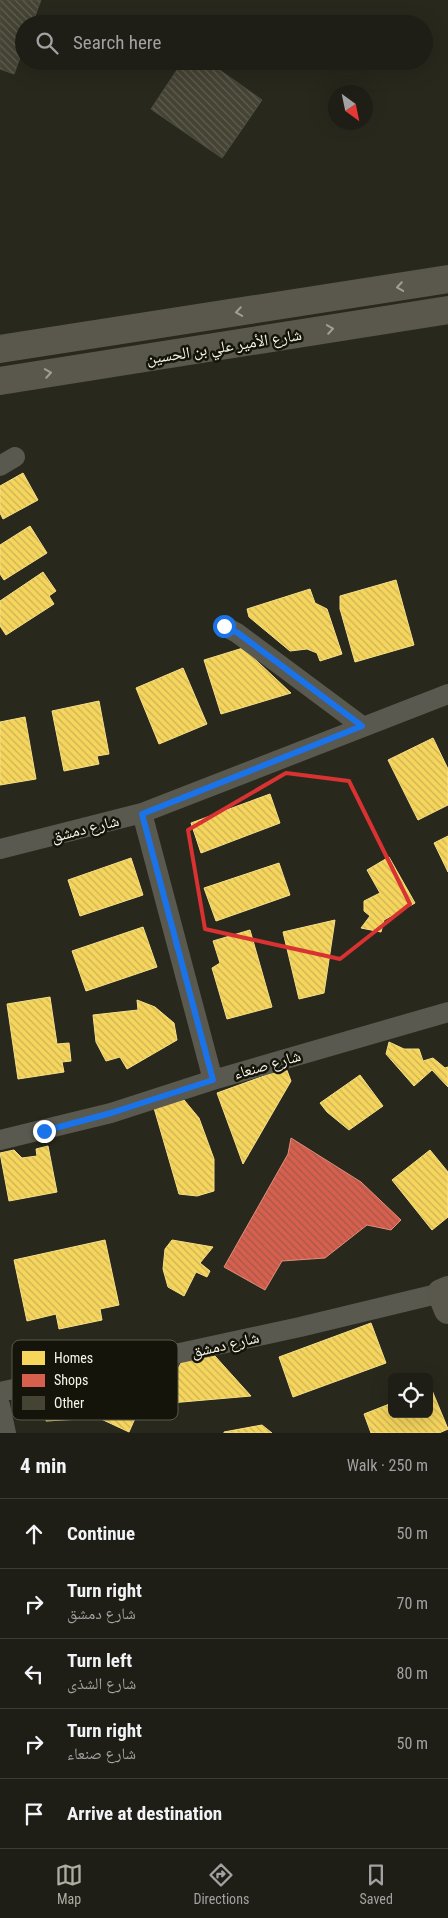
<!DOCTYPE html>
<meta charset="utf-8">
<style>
:root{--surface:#1f1e16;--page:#2c2b23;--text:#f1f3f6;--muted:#a1a2a1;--line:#3c3c35;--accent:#aeada1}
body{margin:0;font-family:"Roboto Condensed","Noto Naskh Arabic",sans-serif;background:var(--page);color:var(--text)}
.controls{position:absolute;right:15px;bottom:15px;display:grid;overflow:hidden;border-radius:8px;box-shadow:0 5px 20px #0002}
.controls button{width:45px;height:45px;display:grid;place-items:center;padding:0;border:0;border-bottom:1px solid var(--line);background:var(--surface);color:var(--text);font:25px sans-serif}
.compass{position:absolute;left:328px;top:85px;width:45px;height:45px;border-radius:50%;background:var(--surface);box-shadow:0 5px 20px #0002;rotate:147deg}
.stop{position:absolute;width:15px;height:15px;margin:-11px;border:4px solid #1a73e8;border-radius:50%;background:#fff}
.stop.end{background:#1a73e8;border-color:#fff;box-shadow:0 1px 5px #0008}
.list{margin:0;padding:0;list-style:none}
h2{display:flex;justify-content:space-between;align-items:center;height:65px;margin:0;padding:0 20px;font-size:21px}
h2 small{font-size:16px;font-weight:400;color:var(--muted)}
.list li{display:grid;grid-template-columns:32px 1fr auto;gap:15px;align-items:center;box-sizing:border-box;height:70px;padding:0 20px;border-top:1px solid var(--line)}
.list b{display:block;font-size:19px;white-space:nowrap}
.list p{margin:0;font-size:16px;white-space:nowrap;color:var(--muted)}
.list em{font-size:16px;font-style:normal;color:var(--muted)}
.icon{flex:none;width:28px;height:28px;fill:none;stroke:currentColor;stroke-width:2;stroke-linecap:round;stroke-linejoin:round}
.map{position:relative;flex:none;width:448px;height:1433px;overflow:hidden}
.search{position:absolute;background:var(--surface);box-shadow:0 5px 20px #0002;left:15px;right:15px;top:15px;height:55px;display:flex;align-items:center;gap:12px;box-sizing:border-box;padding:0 18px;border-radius:28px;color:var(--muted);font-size:19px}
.sheet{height:415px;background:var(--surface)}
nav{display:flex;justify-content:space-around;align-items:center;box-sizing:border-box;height:70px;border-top:1px solid var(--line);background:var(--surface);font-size:14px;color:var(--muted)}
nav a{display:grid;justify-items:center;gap:2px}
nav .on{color:var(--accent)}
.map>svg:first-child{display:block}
.homes{fill:url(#homes-back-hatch);stroke:#f6df86}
.shops{fill:url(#shops-back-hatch);stroke:#e08d7c}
.building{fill:url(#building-back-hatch);stroke:#4d4d43}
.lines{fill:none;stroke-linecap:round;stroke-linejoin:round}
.street{stroke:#5a594f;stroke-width:20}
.secondary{stroke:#5a584c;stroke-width:28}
.oneway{stroke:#a09f92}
.route{stroke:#1a73e8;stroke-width:6}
.marked{fill:none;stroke:#d83232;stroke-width:4;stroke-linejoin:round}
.labels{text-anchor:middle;stroke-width:5;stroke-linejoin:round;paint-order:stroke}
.street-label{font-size:16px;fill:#f6f5e8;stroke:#15140b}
.key{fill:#15140b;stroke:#58584d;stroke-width:1}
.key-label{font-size:14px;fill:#f6f5e8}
</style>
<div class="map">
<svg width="448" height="1433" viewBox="0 0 448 1433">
<defs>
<pattern id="homes-back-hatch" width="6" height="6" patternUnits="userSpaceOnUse" patternTransform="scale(1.25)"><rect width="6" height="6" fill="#f6d55c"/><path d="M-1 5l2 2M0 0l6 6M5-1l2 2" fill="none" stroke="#cbb256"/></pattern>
<pattern id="shops-back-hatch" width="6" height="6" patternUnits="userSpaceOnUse" patternTransform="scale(1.25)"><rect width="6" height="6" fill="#d6604d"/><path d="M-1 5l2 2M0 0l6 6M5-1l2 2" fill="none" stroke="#a5584b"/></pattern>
<pattern id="building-back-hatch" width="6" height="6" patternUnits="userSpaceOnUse" patternTransform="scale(1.25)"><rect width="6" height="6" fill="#454333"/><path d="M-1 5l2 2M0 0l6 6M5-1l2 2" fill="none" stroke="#605f51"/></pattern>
</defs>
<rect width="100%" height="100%" fill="#29281d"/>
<path class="homes" d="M23 473 38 500 3 519 0 513V486Z
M30 526 47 553 4 580 0 574V545Z
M43 572 56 591 49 596 54 604 6 635 0 626V601Z
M396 580 414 645 355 662 340 609V596Z
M310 589 315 603 327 609 342 654 320 661 317 653 307 649 290 651 249 617 247 609Z
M243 648 291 693 221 714 204 660Z
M183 668 207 724 159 744 136 688Z
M99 701 109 754 97 756 99 764 64 771 52 711Z
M25 717 36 779 0 785V722Z
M433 738 448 769V805L418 820 388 760Z
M270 794 280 823 201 853 191 823Z
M448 836V872L434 843Z
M389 857 415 903 384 920 381 932 361 928 370 916 364 911V901L380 893 367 870Z
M131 858 143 895 80 916 68 880Z
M279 863 290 895 216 921 204 888Z
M335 920 324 993 299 999 283 932Z
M143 927 157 967 86 991 72 951Z
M250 930 272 1007 227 1019 212 968 220 963 213 941Z
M50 997 57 1044 69 1043 71 1061 62 1062 64 1072 18 1079 7 1004Z
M137 1000 155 1007 174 1023 177 1040 127 1069 120 1057 106 1061 96 1042 93 1015 138 1010Z
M389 1042 404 1049H419L423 1061 433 1058 445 1068 448 1067V1087L432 1070 414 1086 386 1054Z
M286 1068 291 1081 243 1164 217 1093Z
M360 1075 383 1106 349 1130 327 1112 320 1103Z
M184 1100 199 1118 214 1159V1191L197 1196 179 1194 154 1108Z
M48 1146 57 1192 9 1201 0 1153 14 1150 22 1158 37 1156 36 1149Z
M430 1150 448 1172V1217L432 1230 392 1180Z
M105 1240 119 1305 100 1309 102 1320 59 1329 56 1314 27 1321 14 1260Z
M172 1240 213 1247 200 1263 210 1271 207 1277 196 1272 184 1296 168 1287 163 1269 165 1249Z
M371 1323 386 1363 293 1397 279 1357Z
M214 1355 251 1396 159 1404 181 1363Z
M125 1387 145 1396 129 1432 99 1418 46 1421 45 1392Z
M431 1388 448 1429 439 1433H371L364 1414 392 1403V1414H429V1389Z
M262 1425 272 1433H224V1432Z"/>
<path class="shops" d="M291 1138 361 1182 401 1220 391 1230 367 1225 325 1258 282 1261 265 1290 224 1267 288 1154Z"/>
<path class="building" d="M0 0H41L32 24H24V47L14 74 0 69Z
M183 61H207L262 100 222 158 151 109Z"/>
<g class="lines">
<path class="street" d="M0 466 15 457
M224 626 237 633 362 726
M142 813 213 1080
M0 849 142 813 448 694
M0 1140 111 1113 213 1080 448 1012
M0 1392 300 1327 441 1293
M0 1405 6 1433"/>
<path class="secondary" d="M0 349 448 279
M0 381 448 310
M448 1290 441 1293 448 1310"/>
</g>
<defs><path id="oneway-chevron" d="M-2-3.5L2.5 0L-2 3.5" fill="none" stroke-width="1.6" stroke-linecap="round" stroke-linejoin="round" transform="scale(1.25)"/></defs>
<g class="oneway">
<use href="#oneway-chevron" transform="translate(400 287) rotate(171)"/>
<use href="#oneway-chevron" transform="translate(239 312) rotate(171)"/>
<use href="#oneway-chevron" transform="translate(330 329) rotate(-9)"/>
<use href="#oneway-chevron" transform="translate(48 373) rotate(-9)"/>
</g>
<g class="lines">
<path class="route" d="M44 1131 111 1113 213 1080 142 814 362 726 238 633 224 626"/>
</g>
<path class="marked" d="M286 773 349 781 410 904 340 959 205 929 188 830Z"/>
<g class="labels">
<g class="street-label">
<text transform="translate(224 346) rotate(-9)" y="6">شارع الأمير علي بن الحسين</text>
<text transform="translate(85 828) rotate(-14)" y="6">شارع دمشق</text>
<text transform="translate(267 1064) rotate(-16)" y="6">شارع صنعاء</text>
<text transform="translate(225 1344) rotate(-13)" y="6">شارع دمشق</text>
</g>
</g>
<rect x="12" y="1340" width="166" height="80" rx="8" class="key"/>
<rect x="22" y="1351" width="23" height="14" fill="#f6d55c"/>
<rect x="22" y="1374" width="23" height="13" fill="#d6604d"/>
<rect x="22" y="1396" width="23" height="14" fill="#454333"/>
<g class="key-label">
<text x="54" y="1363">Homes</text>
<text x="54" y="1385">Shops</text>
<text x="54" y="1408">Other</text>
</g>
</svg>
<div class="controls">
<button><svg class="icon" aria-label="locate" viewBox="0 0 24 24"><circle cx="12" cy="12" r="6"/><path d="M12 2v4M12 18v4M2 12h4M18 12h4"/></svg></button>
</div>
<svg class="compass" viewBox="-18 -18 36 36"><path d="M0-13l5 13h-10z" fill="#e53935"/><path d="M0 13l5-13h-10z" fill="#a1a2a1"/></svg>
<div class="stop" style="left:224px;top:626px"></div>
<div class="stop end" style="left:44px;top:1131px"></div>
<div class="search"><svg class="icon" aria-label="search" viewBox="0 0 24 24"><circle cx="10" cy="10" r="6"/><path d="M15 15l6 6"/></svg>Search here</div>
</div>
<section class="sheet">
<h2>4 min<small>Walk · 250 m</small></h2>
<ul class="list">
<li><svg class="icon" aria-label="ahead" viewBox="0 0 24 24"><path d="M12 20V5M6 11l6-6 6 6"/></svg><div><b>Continue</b></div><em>50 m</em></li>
<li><svg class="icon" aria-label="right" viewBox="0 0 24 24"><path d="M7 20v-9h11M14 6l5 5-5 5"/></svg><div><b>Turn right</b><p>شارع دمشق</p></div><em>70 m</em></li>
<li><svg class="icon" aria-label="left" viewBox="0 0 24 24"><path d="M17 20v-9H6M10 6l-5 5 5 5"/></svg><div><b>Turn left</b><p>شارع الشذى</p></div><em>80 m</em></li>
<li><svg class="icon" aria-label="right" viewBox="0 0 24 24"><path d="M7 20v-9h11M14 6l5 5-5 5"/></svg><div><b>Turn right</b><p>شارع صنعاء</p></div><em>50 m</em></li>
<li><svg class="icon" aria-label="arrive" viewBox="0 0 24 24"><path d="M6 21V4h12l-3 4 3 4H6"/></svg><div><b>Arrive at destination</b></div></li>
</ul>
</section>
<nav>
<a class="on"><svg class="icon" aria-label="map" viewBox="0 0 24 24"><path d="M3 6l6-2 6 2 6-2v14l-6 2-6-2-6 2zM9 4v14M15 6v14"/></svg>Map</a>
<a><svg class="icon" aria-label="directions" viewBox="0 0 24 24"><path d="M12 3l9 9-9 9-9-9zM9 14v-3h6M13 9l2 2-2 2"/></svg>Directions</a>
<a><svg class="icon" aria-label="saved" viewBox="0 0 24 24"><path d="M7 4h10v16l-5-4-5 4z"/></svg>Saved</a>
</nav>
